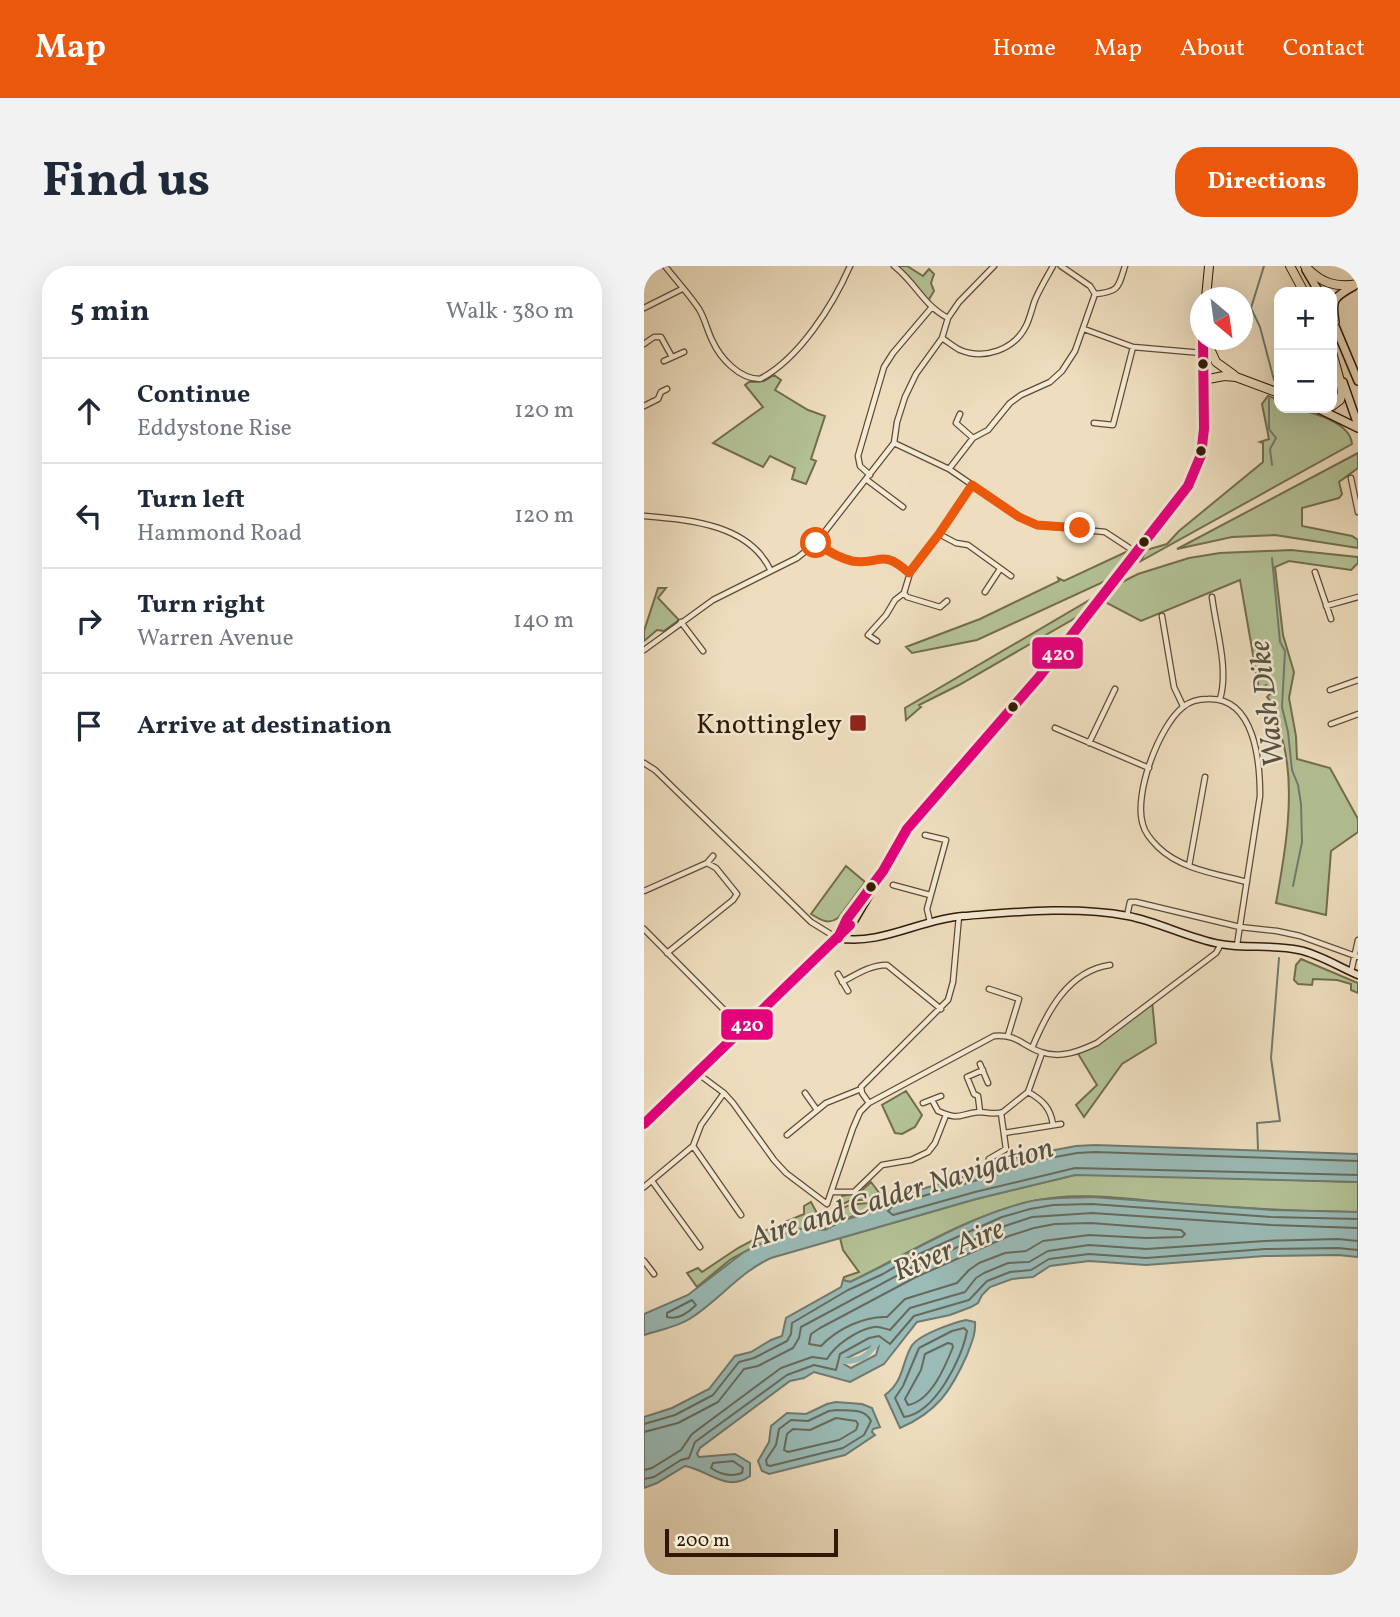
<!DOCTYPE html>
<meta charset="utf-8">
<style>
:root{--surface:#fff;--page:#f2f2f3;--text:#1f2937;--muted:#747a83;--line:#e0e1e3;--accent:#ea580c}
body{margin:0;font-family:Vollkorn,serif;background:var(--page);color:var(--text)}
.controls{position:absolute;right:21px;top:21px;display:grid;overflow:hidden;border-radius:14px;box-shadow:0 7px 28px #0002}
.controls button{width:63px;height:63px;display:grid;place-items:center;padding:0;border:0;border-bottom:2px solid var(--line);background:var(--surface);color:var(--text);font:35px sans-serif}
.compass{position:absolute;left:546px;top:21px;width:63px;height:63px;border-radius:50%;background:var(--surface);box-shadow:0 7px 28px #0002;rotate:151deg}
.scale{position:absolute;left:21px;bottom:18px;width:173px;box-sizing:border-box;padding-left:7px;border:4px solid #321803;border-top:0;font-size:19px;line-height:24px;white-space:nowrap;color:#321803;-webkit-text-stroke:5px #f4ead5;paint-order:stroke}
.stop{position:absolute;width:21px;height:21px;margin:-16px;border:5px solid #ea580c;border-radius:50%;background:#fff}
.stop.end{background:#ea580c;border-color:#fff;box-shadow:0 2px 7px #0008}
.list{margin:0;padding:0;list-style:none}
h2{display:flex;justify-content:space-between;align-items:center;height:91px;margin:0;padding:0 28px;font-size:30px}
h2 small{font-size:23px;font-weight:400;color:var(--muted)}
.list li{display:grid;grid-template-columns:46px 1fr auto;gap:21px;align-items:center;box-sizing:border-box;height:105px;padding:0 28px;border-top:2px solid var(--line)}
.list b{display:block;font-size:26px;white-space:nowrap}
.list p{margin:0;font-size:23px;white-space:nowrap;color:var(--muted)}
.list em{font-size:23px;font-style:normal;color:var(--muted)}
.icon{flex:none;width:38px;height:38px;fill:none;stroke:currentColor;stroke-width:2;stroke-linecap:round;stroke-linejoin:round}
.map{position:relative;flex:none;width:714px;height:1309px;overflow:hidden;border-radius:28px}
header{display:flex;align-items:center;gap:42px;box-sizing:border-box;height:98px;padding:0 35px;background:var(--accent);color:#fff}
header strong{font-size:33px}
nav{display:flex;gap:38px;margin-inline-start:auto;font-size:24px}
.intro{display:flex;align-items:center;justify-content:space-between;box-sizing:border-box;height:168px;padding:0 42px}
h1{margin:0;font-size:49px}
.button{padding:18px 32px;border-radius:28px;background:var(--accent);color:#fff;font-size:24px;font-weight:700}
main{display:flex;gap:42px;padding:0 42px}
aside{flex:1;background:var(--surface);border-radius:28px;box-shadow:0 7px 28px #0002}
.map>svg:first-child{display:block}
.green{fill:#b3c296;stroke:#726d4c;stroke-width:2}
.water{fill:#9abbb7;stroke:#707a6f;stroke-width:2;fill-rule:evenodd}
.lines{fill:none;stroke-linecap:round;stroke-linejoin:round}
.shore{stroke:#666a5d;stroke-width:2}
.stream{stroke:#707a6f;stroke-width:2}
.canal{stroke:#9abbb7;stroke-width:6}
.minor-casing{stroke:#614a32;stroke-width:7}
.secondary-casing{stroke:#321803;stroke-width:9}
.primary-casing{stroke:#321803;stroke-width:10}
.trunk-casing{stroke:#321803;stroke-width:10}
.minor{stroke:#f4ead5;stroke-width:4.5}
.secondary{stroke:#f4ead5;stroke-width:6}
.primary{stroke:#eedebf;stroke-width:7}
.trunk{stroke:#eedebf;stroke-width:8}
.bus-1-casing{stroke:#f4ead5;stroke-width:16}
.bus-1{stroke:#e5007d;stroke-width:10}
.route{stroke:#ea580c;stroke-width:9}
.bus-dot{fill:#321803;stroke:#f4ead5;stroke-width:2.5}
.poi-dot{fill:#8f2418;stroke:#f4ead5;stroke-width:2.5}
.labels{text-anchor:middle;stroke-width:5;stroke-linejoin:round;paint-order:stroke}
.poi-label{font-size:28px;fill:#321803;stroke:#f4ead5;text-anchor:end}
.water-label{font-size:30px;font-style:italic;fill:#565142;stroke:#f4ead5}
.line-badge{stroke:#f4ead5;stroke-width:2.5}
.badge-label{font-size:19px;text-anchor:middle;font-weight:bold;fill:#fff}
</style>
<header>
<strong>Map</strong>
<nav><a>Home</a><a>Map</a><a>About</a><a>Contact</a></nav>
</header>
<div class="intro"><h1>Find us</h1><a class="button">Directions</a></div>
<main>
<aside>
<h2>5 min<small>Walk · 380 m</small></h2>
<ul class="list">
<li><svg class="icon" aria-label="ahead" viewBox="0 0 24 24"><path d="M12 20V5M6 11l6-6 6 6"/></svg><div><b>Continue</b><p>Eddystone Rise</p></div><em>120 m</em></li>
<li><svg class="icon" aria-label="left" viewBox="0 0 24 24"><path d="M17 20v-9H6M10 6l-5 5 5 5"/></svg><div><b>Turn left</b><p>Hammond Road</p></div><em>120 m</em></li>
<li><svg class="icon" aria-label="right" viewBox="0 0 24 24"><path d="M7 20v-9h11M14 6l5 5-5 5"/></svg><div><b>Turn right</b><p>Warren Avenue</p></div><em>140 m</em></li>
<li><svg class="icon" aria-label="arrive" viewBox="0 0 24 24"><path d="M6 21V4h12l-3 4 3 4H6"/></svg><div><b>Arrive at destination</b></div></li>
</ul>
</aside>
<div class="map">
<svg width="714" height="1309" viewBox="0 0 714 1309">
<rect width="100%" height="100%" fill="#eedebf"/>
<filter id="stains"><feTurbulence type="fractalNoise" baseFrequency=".00286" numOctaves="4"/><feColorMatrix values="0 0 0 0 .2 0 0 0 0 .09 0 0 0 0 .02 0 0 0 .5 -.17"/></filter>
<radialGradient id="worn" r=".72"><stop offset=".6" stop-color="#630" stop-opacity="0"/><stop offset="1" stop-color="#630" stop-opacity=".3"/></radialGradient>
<path class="green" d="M253 0H263L279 10 285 3 290 8 287 17 290 25 284 35Z
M130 109 137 114 131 124 164 144 181 150 167 193 172 195 162 218 148 213 151 202 126 190 119 201 69 177 119 141 101 119 105 116 120 115Z
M624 130 635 134V142C656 142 706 153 708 178L497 295 502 284 523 278 535 265 619 196V177L616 176 625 173 618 138Z
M714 187V202L695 216 698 228 695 232 658 242V260L708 270 714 274V282L631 269 588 271 533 283Z
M647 284 714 291V297L707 304 645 295 631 301 639 369 650 406 645 432 652 470 653 493 686 502 714 553V566L687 585 682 649 632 637C641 588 652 525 639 476 636 465 629 453 624 442L628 437 623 431 627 427 622 419 615 423 596 314 497 355 461 336 476 317 494 308 545 292 576 287Z
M482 286 486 290 468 312 333 374 268 387 262 381 336 353 415 315 414 312 420 315Z
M14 322H22L14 332 35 354 20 365 13 364 0 375V365Z
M449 332 450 335 440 347 315 419 275 439 277 441 262 454 261 442Z
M202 600 221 616 194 652C184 659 177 654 167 648Z
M657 693 714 717V727L707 724V718L693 714 669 713 668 719 654 718 650 714 652 699Z
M508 734 512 777 478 798 440 851 432 839 453 819 433 786 453 777Z
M262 825 278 849 271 861 258 868 251 867 238 839Z
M447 908 714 916V946C656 946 597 942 539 938 489 934 434 924 385 936 321 951 264 988 206 1016L199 1014 200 1011 215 1006 199 984 196 972 332 933 431 909Z
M227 916 239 932 205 935 195 940 198 930 216 926Z
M245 933C228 951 208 945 192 960L190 950C202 932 227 941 245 933Z
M167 936 182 964 160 962 108 982 87 993 53 1021 43 1007 54 1002 58 1006 94 982 113 972V968L160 948V940Z"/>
<path class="water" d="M451 879 714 888V916L431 909 332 933 127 992C96 1006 75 1034 47 1052 34 1061 15 1064 0 1069V1048L44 1029 100 986 133 970 160 962 181 964 198 955 235 943 245 933 358 899 363 893 432 880Z
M448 931 628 944 714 946V991L694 989 621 990 502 999 445 995 406 1000 389 1011 368 1013 346 1021 338 1029 334 1037 327 1041 306 1049 273 1056 240 1098 206 1116 170 1106 160 1112 146 1115 56 1182 53 1188 55 1191 91 1188 106 1197V1210C83 1227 64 1204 41 1200L13 1217 0 1222V1151L28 1142 65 1123 91 1090 107 1086 127 1074 138 1070 142 1052 197 1021 199 1014 206 1016C264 989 320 952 383 936 404 931 426 932 448 931ZM234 1077 235 1079 232 1089 207 1102 200 1098 201 1093Z
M322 1054 331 1056C332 1068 327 1078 323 1089 307 1125 293 1146 256 1162L241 1129C260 1115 257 1099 267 1081 273 1069 309 1057 322 1054Z
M192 1136 218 1138 228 1142 236 1161 229 1163 228 1166 231 1169 201 1189 125 1208 118 1205 114 1195 125 1176 127 1160 143 1147 162 1148 183 1138Z"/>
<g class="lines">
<path class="shore" d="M714 895 451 886 433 887 368 899 360 906 249 939 244 945 249 949 331 926 431 902 714 909
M447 957 537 964 541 968 538 971 502 972 445 969 399 975 382 985 361 987 335 997 325 1004 313 1017 261 1033 243 1051C220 1050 193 1063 177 1080L165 1078 167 1068 176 1062 272 1011 365 970 390 962 411 958Z
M48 1034 52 1039C44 1047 33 1054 23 1051V1047Z
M320 1062 323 1065C318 1093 291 1147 260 1151L251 1132 259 1120 275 1082 308 1065Z
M304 1077 308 1078 309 1081C301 1101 287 1135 264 1139L261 1133 277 1104 281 1088Z
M193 1144C205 1145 221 1142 227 1155L220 1169 199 1182 126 1200 123 1199 122 1194 132 1179 135 1163 147 1154 164 1155 185 1145Z
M192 1152 212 1155 214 1158 212 1164 195 1174 144 1186 140 1184 143 1168 149 1163 166 1164Z
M0 1158 31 1149 69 1129 95 1096 110 1092 143 1075 147 1068 148 1057 204 1024 239 1008 266 992 358 951 386 943 409 939 448 938 627 951 714 953
M0 1166 34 1157 74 1136 100 1103 114 1100 149 1082 155 1072 157 1061 269 1001 361 960 388 951 448 947 627 959 714 962
M89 1195 99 1202 98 1207C87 1211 77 1209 67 1202L69 1197Z
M0 1204 8 1202 37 1184 48 1168 137 1102 168 1091 183 1093C191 1079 213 1064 230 1061 235 1060 241 1063 246 1064L266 1042 321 1026 332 1012 340 1007 364 997 385 996 404 985 445 979 502 983 621 975 694 973 714 975
M0 1213 10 1211 37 1194 45 1192 51 1176 143 1109 170 1099 192 1104 196 1088 225 1072 235 1070 246 1078 270 1050 325 1034 343 1015 366 1006 387 1004 405 993 445 988 502 992 621 983 694 982 714 984"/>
<path class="stream" d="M620 0 607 42 616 61 630 114
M625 133V163L632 172 626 183 628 199
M628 292 636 376 641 385 638 441 644 466 648 504 654 519 657 538 658 576 649 620
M614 883 613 857 636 855 627 792 635 692"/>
<path class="canal" d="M200 1095C218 1095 223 1090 234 1076"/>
<g class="minor-casing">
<path id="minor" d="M21 0C32 14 45 28 55 43 61 53 63 64 68 74 76 92 95 113 116 113 155 93 189 39 206 0
M250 0C271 16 280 40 304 52
M417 0 446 20 451 28
M451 28C475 26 474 22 481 0
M0 42 38 23
M440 63 489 81 558 87
M298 72C304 76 310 81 316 84 340 94 370 84 382 60 386 52 388 42 391 34 396 22 403 11 409 0
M0 78 10 71H17L28 91
M20 95 40 86
M0 140 14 133 17 126 23 123
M316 148 312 157 329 172
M450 157 469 159 489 81
M250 177 305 203 375 251 393 259 461 266 493 287
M305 203 329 172 344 164 366 137 377 129 406 116 418 105 431 85 451 28
M226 209 216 200 214 190 240 101 249 87 288 41
M707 212 714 246
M223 214 259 241
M0 250C46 254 105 258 127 305
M295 268 312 277 324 279 367 310
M172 277C182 284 195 292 208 295 237 300 236 281 266 307L260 327 263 331 296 341 303 335
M671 306 687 353
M266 307 295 268 328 219
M341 326 356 303
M568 331C572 363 585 403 576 433
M682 340 714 331
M518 350 530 421 539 440
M37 356 59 385
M233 375 224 369 242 349 251 334 260 327
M0 384 69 334 153 292 172 277 250 177 253 156 261 131 272 108 298 72 304 52 315 36 350 0
M686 424 714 414
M687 458 714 448
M411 462 505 502
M445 477 471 423
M0 497 11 504 167 656 193 672
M281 569 302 574 283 643 286 656
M63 597 69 590
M545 600 561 511
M249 619 286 629
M0 625 63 597 72 602 93 628 89 634 23 687
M483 650 486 636H492L596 661 633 665 656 670 714 691
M0 663 99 763
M593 679 616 530C616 496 611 431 564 433 555 433 546 435 539 441 515 460 489 529 499 559 501 567 508 575 514 581 536 603 573 608 603 616
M707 706 714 674
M194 708 204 725
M198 716C213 708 226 699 243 699L297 743
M345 723 375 733 364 769
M388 782C403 746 424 705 466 699
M336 798 344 817
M53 807 80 827 89 837 130 894 142 907 183 938 209 862 216 846 225 837 350 770C374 768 378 780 397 786 417 793 436 785 453 777L572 687 577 678
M384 826C399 834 407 843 409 859
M161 827 173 844
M288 834 294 845C317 855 314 848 335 846 343 846 351 849 359 846L384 826 398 787
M225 837 218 827 217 821 304 734 309 716 315 650
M279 837 297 830
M336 846 334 830 330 828 323 811 339 804
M360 867 417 858
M143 869 182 837 217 823
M49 880 97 949
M345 893 362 883 357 847
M8 915 56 981
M0 921 49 880 57 859 80 827
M188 926H210L238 899 267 894 284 886 291 877 302 849
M0 995 10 1008"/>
</g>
<g class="secondary-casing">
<path id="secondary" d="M194 672C236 680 277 653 319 650 372 646 431 640 484 650 515 656 544 672 576 678 602 683 629 678 655 684 675 688 695 701 714 709"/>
</g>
<g class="primary-casing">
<path id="primary" d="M662 4 675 26
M688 53 714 115
M691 56C687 33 690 31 710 20
M699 116 714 159
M675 143 714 162
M194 672 203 653 239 605 263 563 395 411 486 297 544 220 551 205 559 173V114
M0 858 194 672 209 656 226 627"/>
</g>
<g class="trunk-casing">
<path id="trunk" d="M646 0 660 26
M661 0C677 17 691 22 714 18
M562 32 565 0
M559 74V114L580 110 592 111 635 127
M562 74 572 96 590 109
M688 86 696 115 698 126 696 134 688 140
M672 142H684"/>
</g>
<use href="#minor" class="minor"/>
<use href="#secondary" class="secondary"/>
<use href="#primary" class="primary"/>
<use href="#trunk" class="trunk"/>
<g class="bus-1-casing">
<path id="bus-1" d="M194 672 203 653 239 605 263 563 395 411 544 220 557 189 560 163 559 74
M0 858 206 659"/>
</g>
<use href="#bus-1" class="bus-1"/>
</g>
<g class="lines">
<path class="route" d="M172 277C182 284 195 292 208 295 237 300 236 281 265 307L295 268 328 219 375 251 393 259 436 262"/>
</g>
<g class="bus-dot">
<circle cx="559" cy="98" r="6"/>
<circle cx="557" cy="185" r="6"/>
<circle cx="500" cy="276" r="6"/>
<circle cx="369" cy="441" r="6"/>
<circle cx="227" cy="621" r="6"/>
</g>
<rect class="poi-dot" x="205" y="448" width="18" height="18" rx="3.5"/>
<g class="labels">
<g class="poi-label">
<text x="198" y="467">Knottingley</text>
</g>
<g class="water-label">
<text transform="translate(622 438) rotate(-97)" y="10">Wash Dike</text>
<text transform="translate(257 926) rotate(-17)" y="10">Aire and Calder Navigation</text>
<text transform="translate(304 983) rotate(-23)" y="10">River Aire</text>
</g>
</g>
<g class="line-badge">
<rect x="387" y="370" width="53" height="34" rx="7" fill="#e5007d"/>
<rect x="76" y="742" width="54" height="33" rx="7" fill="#e5007d"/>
</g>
<g class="badge-label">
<text x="414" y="394">420</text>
<text x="103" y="765">420</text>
</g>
<rect width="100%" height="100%" filter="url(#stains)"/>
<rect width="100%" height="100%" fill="url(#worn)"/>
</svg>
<div class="controls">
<button>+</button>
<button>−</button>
</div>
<svg class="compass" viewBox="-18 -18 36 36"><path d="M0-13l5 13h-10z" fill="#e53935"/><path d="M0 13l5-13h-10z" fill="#747a83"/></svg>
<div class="scale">200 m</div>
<div class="stop" style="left:172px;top:277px"></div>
<div class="stop end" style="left:436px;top:262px"></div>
</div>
</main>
